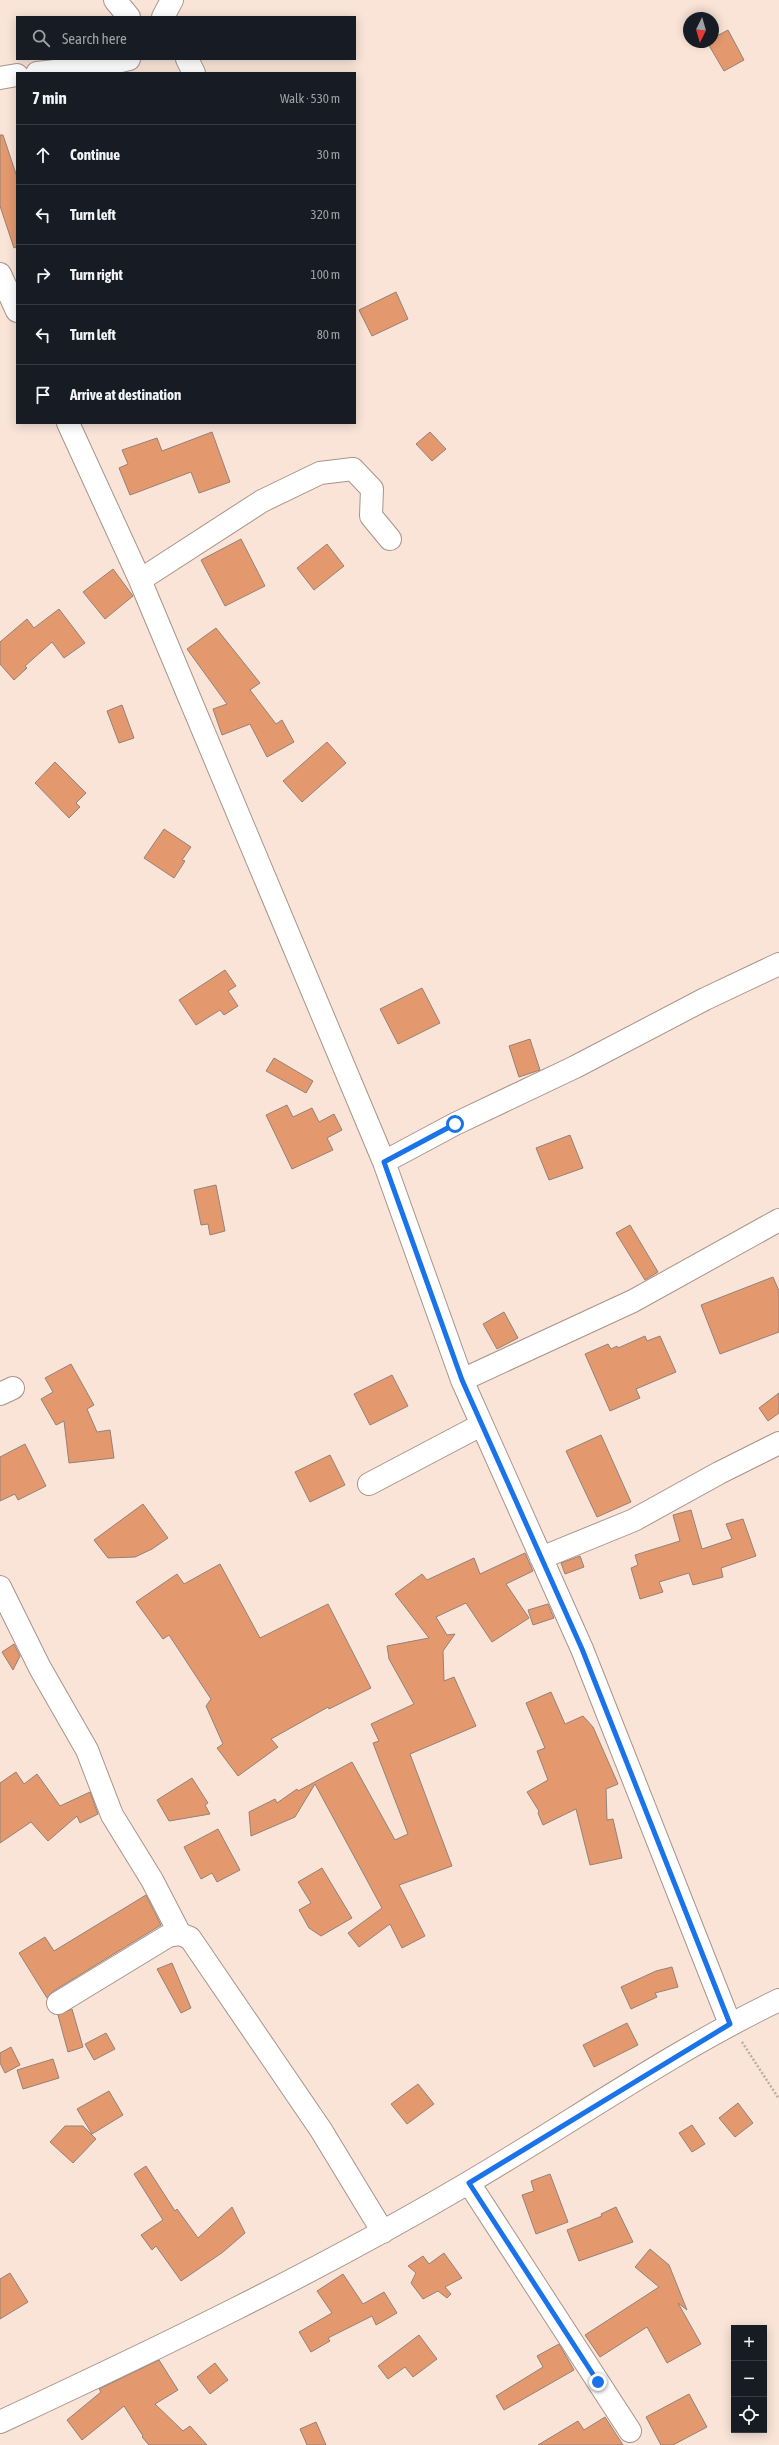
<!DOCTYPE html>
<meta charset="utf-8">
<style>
:root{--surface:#171b24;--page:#242831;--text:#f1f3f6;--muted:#9ea1a6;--line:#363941}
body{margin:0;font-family:"Asap Condensed",sans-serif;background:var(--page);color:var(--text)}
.controls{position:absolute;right:12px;bottom:12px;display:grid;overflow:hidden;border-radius:0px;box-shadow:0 2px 10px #0003}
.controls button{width:36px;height:36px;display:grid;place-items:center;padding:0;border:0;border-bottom:1px solid var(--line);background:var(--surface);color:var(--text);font:20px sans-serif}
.compass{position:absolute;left:683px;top:12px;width:36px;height:36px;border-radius:50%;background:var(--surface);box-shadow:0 2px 10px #0003;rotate:185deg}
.stop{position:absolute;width:12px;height:12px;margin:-9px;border:3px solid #1a73e8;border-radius:50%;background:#fff}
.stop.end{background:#1a73e8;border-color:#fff;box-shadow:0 1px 4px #0008}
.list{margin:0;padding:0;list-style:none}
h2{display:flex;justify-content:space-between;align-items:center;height:52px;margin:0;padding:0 16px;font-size:17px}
h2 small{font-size:13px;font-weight:400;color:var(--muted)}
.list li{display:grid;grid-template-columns:26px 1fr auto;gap:12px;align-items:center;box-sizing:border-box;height:60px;padding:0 16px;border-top:1px solid var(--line)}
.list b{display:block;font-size:15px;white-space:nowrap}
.list em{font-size:13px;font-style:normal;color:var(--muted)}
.icon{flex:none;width:22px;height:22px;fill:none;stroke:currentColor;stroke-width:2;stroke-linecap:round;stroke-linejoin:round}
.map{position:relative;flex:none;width:779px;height:2445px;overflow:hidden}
.search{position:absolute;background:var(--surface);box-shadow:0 2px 10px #0003;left:16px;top:16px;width:340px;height:44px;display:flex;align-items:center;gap:10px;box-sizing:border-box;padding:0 14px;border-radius:0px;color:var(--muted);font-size:15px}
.panel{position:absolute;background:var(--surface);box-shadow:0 2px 10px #0003;left:16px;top:72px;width:340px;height:352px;border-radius:0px}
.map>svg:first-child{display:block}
.building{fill:#e4986e;stroke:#958177}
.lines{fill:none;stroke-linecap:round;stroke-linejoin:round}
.minor-casing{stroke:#a89489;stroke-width:24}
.path{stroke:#bcaba1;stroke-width:2.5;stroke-dasharray:2 2;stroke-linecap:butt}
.minor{stroke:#fff;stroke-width:22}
.route{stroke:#1a73e8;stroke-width:5}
</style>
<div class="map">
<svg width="779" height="2445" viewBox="0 0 779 2445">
<rect width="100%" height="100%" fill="#fae4d8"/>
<path class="building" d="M728 30 744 60 724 71 707 42H713V38Z
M0 135H3L17 177V247L14 248 0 206Z
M396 292 408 319 372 336 359 310Z
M212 432 230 482 199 493 191 472 130 495 119 468 128 464 122 450 157 438 162 451Z
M430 432 446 449 432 461 416 444Z
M241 539 265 586 225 606 201 560Z
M327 544 344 566 314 590 297 568Z
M113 569 133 596 105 619 83 592Z
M59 609 85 643 64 658 52 642 25 666 27 668 14 680 0 664V642L27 619 34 628Z
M216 628 260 683 250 690 276 724 282 720 294 742 267 757 250 724 222 735 213 709 227 704 187 649Z
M122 705 134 738 119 743 107 711Z
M327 742 346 763 302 802 283 781Z
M55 762 86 793 76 803 80 807 69 818 35 783Z
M164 829 191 847 182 860 185 861 174 878 144 858Z
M225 970 236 986 228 991 238 1006 224 1015 220 1010 196 1025 179 1000Z
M422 988 440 1023 398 1044 380 1009Z
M530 1039 540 1070 519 1077 509 1046Z
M274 1058 313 1081 306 1093 266 1071Z
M287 1105 293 1117 312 1108 319 1122 334 1114 342 1130 327 1138 333 1150 292 1169 266 1115Z
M570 1135 583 1168 549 1180 536 1148Z
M216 1185 225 1231 210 1235 208 1224 201 1225 194 1190Z
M630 1225 658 1272 645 1280 616 1233Z
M773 1277 779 1291V1332L720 1354 701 1305Z
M504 1312 518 1338 497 1349 483 1324Z
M645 1336 647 1341 660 1336 676 1372 636 1389 640 1398 610 1411 585 1354 608 1344 611 1349 617 1346 618 1348Z
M71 1364 94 1405 87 1409 97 1432 110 1430 114 1458 69 1463 64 1421 56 1425 41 1399 53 1392 45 1378Z
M392 1375 408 1406 370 1425 354 1394Z
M779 1393V1413L768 1421 759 1408Z
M601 1435 631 1502 597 1517 566 1451Z
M25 1444 46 1486 18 1500 15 1494 0 1501V1457Z
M330 1455 345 1485 310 1502 295 1472Z
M143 1504 168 1538 152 1549 135 1557 108 1558 94 1540Z
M691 1510 702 1549 732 1539 726 1524 743 1519 756 1556 721 1568 723 1577 693 1585 689 1573 659 1582 663 1592 640 1599 631 1568 638 1565 635 1555 680 1541 673 1515Z
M525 1553 533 1571 506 1584 529 1618 492 1642 466 1603 436 1617 447 1635 455 1634 443 1651 444 1681 454 1677 476 1726 410 1754 452 1866 399 1885 425 1936 402 1948 390 1924 359 1947 348 1933 382 1908 315 1784 295 1817 251 1836 249 1812 275 1799 277 1803 297 1789 298 1791 352 1762 395 1840 408 1834 373 1743 379 1741 371 1724 414 1704 389 1659 387 1646 429 1638 395 1594 422 1574 427 1580 474 1558 480 1574Z
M580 1556 584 1567 565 1574 561 1563Z
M220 1564 260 1638 328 1604 371 1688 329 1709 328 1707 271 1739 278 1747 238 1776 217 1748 223 1744 206 1706 211 1699 169 1635 163 1639 136 1602 177 1574 184 1584Z
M548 1604 554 1618 533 1625 528 1610Z
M14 1644 20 1656 13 1670 2 1652Z
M551 1692 565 1724 583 1716 593 1727 618 1784 606 1789 607 1820 613 1819 622 1858 590 1865 576 1809 543 1825 538 1813 539 1811 527 1792 548 1780 537 1751 545 1748 526 1703Z
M16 1772 24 1784 37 1774 60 1806 90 1792 98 1814 80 1823 77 1816 48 1841 31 1822 0 1843V1783Z
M192 1778 208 1803 205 1805 210 1814 169 1821 157 1800Z
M218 1829 240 1870 217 1882 212 1873 201 1879 184 1847Z
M322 1868 352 1918 321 1936 309 1928 299 1910 311 1903 298 1882Z
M146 1895 161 1925 52 1992 47 1998 19 1953 45 1937 54 1951Z
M172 1963 191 2008 181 2013 157 1969Z
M672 1967 678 1987 655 1993 657 1997 631 2009 621 1987 656 1971Z
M72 2009 83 2047 68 2052 58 2015Z
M627 2023 638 2045 594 2067 583 2045Z
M106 2033 115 2049 94 2060 85 2044Z
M11 2047 20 2065 5 2073 0 2063V2053Z
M53 2059 59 2078 23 2089 17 2070Z
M418 2084 434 2104 407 2124 391 2104Z
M109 2091 123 2115 92 2134 77 2109Z
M738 2103 753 2123 735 2137 719 2118Z
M692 2125 705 2144 692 2152 679 2133Z
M65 2126H83L96 2139 73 2163 50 2142Z
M146 2166 175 2211 177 2209 198 2238 232 2207 245 2233 223 2252 181 2281 156 2246 152 2250 141 2235 163 2220 134 2174Z
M550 2174 568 2222 536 2234 522 2195 534 2191 531 2181Z
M616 2207 633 2242 579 2261 567 2230 602 2216 601 2214Z
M650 2249 669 2265 687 2310 678 2303 701 2344 667 2363 647 2327 600 2357 585 2335 659 2287 635 2267Z
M444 2253 462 2278 445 2287 451 2294 447 2298 438 2291 423 2299 411 2283 416 2273 408 2266 423 2256 429 2264Z
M10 2273 28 2302 0 2319V2279Z
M343 2274 363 2304 384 2292 397 2313 376 2325 372 2316 328 2338 330 2341 311 2352 299 2332 332 2313 317 2291Z
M419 2335 437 2359 413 2377 405 2367 388 2379 378 2366Z
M559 2344 574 2370 504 2410 496 2396 543 2367 537 2356Z
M159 2360 178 2390 155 2404 183 2431 190 2426 207 2445H149L142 2437 143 2436 124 2406 82 2440 67 2420 101 2392 99 2389Z
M215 2363 228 2380 210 2394 197 2377Z
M689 2394 707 2427 673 2445H661L646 2417Z
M605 2417 623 2445H538L578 2421 584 2430Z
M316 2422 326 2445H307L300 2429Z"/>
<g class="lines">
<g class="minor-casing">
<path id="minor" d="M115 0 129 17
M163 17 172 0
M187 59 194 73
M37 73 100 66 129 59
M0 78 17 75
M0 274 17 311
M68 423 140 580 384 1162 462 1380 582 1649 730 2024
M140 580 262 501 320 473 353 469 372 489 371 516 390 539
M384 1162 455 1124 575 1067 705 999 779 964
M462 1380 633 1301 779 1220
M0 1394 13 1388
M369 1484 481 1425
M541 1558 634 1520 719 1473 779 1443
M0 1587 40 1668 87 1750 112 1815 152 1880 180 1934
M58 2003 168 1936 180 1934 190 1938 321 2130 383 2232
M469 2183 630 2431
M0 2422C159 2348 317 2272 468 2183 572 2122 671 2052 779 2000"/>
</g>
<path class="path" d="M742 2042 779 2099"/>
<use href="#minor" class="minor"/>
</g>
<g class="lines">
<path class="route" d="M455 1124 384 1162 462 1380 582 1649 730 2024 469 2183 598 2382"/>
</g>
</svg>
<div class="controls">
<button>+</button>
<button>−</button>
<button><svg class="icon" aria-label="locate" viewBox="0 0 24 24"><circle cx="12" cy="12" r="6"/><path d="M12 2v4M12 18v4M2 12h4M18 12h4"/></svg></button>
</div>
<svg class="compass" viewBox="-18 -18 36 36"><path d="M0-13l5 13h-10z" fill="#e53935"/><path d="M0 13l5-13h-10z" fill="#9ea1a6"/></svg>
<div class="stop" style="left:455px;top:1124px"></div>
<div class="stop end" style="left:598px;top:2382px"></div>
<div class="search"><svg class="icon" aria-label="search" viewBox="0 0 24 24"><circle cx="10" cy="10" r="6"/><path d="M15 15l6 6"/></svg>Search here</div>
<section class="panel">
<h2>7 min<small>Walk · 530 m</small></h2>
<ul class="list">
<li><svg class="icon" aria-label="ahead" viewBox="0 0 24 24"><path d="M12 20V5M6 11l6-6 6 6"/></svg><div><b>Continue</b></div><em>30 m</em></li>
<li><svg class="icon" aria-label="left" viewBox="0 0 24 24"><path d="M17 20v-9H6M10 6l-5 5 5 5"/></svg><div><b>Turn left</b></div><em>320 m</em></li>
<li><svg class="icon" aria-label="right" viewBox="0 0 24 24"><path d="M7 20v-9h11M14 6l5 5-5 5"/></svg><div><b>Turn right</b></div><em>100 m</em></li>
<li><svg class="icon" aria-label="left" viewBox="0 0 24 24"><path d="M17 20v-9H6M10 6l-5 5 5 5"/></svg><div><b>Turn left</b></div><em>80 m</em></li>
<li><svg class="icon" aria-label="arrive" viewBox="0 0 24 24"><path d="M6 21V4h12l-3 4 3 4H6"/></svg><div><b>Arrive at destination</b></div></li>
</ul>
</section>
</div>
